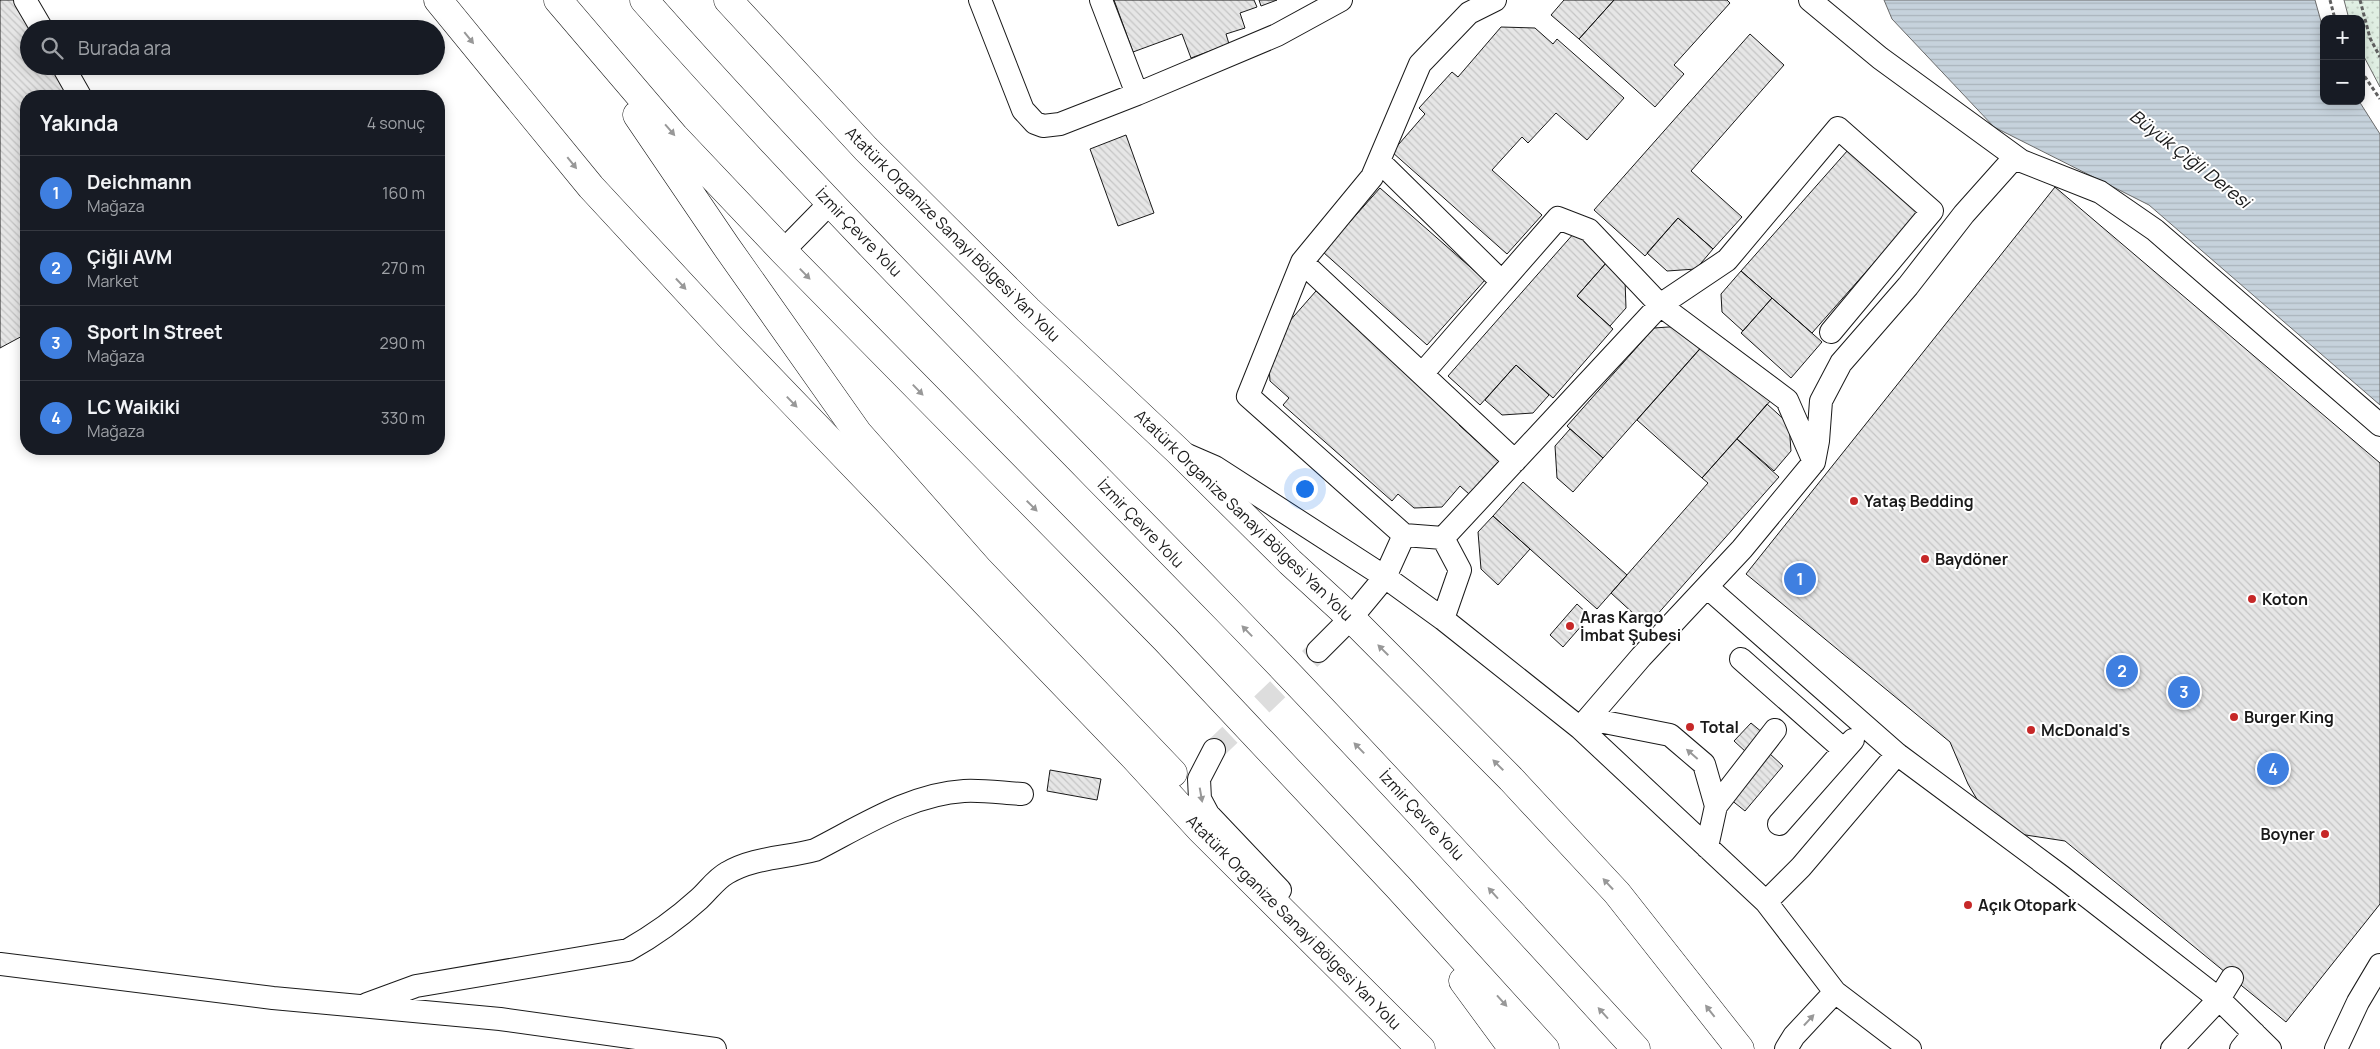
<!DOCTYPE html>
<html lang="tr">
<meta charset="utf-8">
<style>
:root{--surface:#171b24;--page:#20242c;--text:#f1f3f6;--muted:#9ea1a6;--line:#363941;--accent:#0f766e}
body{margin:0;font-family:Manrope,sans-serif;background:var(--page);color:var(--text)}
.controls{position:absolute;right:15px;top:15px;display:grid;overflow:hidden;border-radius:10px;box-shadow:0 2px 12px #0003}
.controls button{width:45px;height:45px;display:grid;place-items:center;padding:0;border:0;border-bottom:1px solid var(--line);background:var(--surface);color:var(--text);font:25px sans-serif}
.you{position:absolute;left:1304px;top:488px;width:18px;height:18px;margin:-12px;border:4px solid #fff;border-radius:50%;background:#1a73e8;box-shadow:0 0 0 8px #1a73e833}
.badge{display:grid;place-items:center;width:32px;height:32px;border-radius:50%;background:var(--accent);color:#fff;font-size:16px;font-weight:700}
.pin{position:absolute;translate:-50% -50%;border:2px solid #fff;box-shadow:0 1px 5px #0006}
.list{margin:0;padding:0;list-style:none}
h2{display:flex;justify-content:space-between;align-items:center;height:65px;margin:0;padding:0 20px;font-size:21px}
h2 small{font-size:16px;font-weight:400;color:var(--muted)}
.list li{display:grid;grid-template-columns:32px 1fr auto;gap:15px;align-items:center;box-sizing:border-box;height:75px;padding:0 20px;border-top:1px solid var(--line)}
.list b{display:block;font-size:19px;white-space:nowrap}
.list p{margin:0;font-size:16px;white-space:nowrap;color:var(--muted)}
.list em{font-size:16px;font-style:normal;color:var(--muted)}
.icon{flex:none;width:28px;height:28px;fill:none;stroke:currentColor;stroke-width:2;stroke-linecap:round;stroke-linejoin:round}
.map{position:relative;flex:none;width:2380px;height:1049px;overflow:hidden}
.search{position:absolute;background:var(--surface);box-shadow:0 2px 12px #0003;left:20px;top:20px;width:425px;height:55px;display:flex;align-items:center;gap:12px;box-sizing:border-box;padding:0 18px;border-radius:28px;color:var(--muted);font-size:19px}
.panel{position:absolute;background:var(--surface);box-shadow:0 2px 12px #0003;left:20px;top:90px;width:425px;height:365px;border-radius:20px}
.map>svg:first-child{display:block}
.park{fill:url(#park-dots);stroke:#6a6a6a}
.water{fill:url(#water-rules);stroke:#6a6a6a}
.building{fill:url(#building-back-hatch);stroke:#1a1a1a}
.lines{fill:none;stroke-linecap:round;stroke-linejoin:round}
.minor-tunnel{stroke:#ddd;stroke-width:22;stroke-dasharray:22 11;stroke-linecap:butt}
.minor-casing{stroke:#1a1a1a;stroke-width:24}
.major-casing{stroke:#1a1a1a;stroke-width:29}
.highway-casing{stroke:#1a1a1a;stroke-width:29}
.path{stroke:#5f5f5f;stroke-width:3;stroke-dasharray:4 2.5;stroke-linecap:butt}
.minor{stroke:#fff;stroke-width:22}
.major{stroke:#fff;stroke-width:28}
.highway{stroke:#fff;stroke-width:28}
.oneway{fill:#989898}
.poi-dot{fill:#c62828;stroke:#fff;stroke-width:2}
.labels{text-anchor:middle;stroke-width:4;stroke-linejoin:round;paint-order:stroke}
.street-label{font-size:16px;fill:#1a1a1a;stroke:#fff}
.poi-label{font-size:16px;font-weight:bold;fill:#1a1a1a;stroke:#fff;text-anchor:start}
.water-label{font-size:18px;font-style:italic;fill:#1a1a1a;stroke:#fff}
</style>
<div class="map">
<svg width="2380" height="1049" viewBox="0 0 2380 1049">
<defs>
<pattern id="park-dots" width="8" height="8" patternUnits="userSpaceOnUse" patternTransform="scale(1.25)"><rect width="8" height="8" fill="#e0efe3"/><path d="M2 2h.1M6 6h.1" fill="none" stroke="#c0ccc2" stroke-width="1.8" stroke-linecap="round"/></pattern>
<pattern id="water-rules" width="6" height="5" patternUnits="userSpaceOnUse" patternTransform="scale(1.25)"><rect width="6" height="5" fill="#c6d2dc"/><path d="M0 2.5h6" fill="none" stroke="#aab4bc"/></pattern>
<pattern id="building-back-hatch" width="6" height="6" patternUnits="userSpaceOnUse" patternTransform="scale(1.25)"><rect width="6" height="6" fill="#e6e6e6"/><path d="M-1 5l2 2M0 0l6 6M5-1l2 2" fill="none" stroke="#c5c5c5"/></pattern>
</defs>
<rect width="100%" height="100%" fill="#fff"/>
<path class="park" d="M2344 0H2380V87L2361 51V19H2349Z"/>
<path class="water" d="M1884 0H2315L2324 32V101H2359L2380 134V405L2149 205 1994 127 1892 19Z"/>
<path class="building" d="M0 0H17L33 29H29V66H54L71 96H26V334L0 348Z
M1114 0H1254L1257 7 1240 13 1245 28 1226 34 1229 44 1191 58 1182 34 1133 52Z
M1259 0H1277L1261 6Z
M1564 0H1614L1579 39 1551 15Z
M1614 0H1727L1730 3 1674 65 1684 74 1655 107 1579 39Z
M1501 27 1535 28 1553 44 1557 39 1624 98 1587 140 1556 113 1528 143 1522 137 1492 170 1542 215 1507 254 1392 152 1425 114 1419 108 1452 72 1458 77Z
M1750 34 1784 65 1691 171 1742 217 1713 249 1678 218 1645 256 1594 210Z
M1126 135 1154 213 1118 226 1090 149Z
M1848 150 1918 213 1812 333 1741 271Z
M2055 187 2380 463V904L2286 1022 2065 841 2019 834 1988 818 1968 784 1950 742 1746 574Z
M1380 188 1485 280 1427 345 1323 252Z
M1678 218 1713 249 1696 269 1667 271 1647 253Z
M1575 232 1607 262 1577 296 1613 329 1553 398 1516 365 1480 405 1448 376Z
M1606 263 1625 280 1626 308 1610 326 1577 296Z
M1741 271 1772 298 1743 331 1722 312 1721 294Z
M1316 291 1462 421 1459 425 1499 461 1469 494 1460 486 1442 507 1414 508 1398 494 1392 501 1283 405 1289 398 1270 381 1268 352 1280 332Z
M1772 298 1822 342 1791 378 1741 333Z
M1683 326 1704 344 1603 458 1567 426 1654 328Z
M1707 341 1772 399 1702 478 1637 420Z
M1516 365 1549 395 1533 413 1502 415 1485 400Z
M1767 404 1789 424 1791 451 1774 471 1737 439Z
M1570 429 1603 458 1573 492 1557 478 1555 446Z
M1737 439 1779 477 1647 626 1611 593 1708 483 1702 478Z
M1523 482 1627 575 1597 609 1493 516Z
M1493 516 1530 549 1498 585 1481 569 1478 532Z
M1577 604 1590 616 1563 647 1550 635Z
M1751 723 1763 733 1746 752 1734 741Z
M1769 753 1783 766 1745 811 1730 799Z
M1050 770 1101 779 1097 800 1047 791Z"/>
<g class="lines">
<path class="minor-tunnel" d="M1214 750 1318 651"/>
<g class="minor-casing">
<path id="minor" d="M25 0 42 29
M980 0 1023 110 1035 123 1043 126 1060 124 1137 94 1277 35 1341 0
M1101 0 1137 94
M1810 0 1880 58 2020 160
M63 66 80 96
M1379 161 1502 282 1558 218 1589 230 1660 305 1787 400 1814 462
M783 251 831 202
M1302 262 1515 461
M1422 374 1502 282
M1185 454 1215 467 1385 577 1404 535 1443 538 1460 570 1443 619
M1404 535 1248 396 1302 262 1372 177 1420 64 1469 13 1495 0
M1443 538 1660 305 1727 260 1838 128 1932 211 1831 332
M1707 587 1897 754 2061 876 2219 999 2172 1049
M1318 651 1351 618 1385 577 1443 619 1580 728 1766 902 1835 992 1910 1049
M1741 659 1844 750
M1589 719 1670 735 1704 764 1716 806 1707 847
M1580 728 1641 657 1742 549 1814 462 1818 441 1821 401 1841 363 1908 286 1964 214 2014 158 2100 192 2155 230 2380 425
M1214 750 1199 779 1200 799 1208 814 1280 890
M1716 806 1775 730
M1779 824 1853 740
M1766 902 1801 867 1897 754
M0 964 273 998 500 1019 715 1049
M2232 978 2219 999 2270 1049
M367 1004 416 986 628 950C653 936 678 918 699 899 708 891 716 879 727 873 754 857 786 858 815 850 862 826 911 794 964 791 983 790 1003 793 1022 794
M1786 1049 1794 1036 1835 992
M2241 1049 2254 1033
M2336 1049 2358 1002 2380 965"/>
</g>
<g class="major-casing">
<path id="major" d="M438 0 591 187 732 339 1134 757 1200 829 1421 1049
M728 0 866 149 1028 310 1178 451 1290 562 1351 618 1511 779 1617 893 1740 1049"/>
</g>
<g class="highway-casing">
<path id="highway" d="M558 0 675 137 783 251 1165 639 1398 887 1545 1049
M644 0C828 208 1026 404 1220 603 1362 749 1499 899 1636 1049
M637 115 726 246 858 433 979 570 1173 773
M1463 981 1513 1049"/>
</g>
<path class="path" d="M2330 0 2335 19
M2360 0 2370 38 2380 57
M2361 71 2380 99"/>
<use href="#minor" class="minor"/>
<use href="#major" class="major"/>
<use href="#highway" class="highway"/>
</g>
<defs><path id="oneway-solid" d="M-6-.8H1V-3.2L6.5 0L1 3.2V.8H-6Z" transform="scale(1.25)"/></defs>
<g class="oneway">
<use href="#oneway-solid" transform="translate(469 38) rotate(51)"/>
<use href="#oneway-solid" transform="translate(670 130) rotate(49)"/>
<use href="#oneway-solid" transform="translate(572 163) rotate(51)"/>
<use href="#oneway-solid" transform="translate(805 274) rotate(46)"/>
<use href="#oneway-solid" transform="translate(681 284) rotate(47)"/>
<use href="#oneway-solid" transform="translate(918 390) rotate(46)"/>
<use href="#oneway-solid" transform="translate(792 402) rotate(46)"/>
<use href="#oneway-solid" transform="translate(1032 506) rotate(45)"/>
<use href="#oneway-solid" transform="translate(1247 631) rotate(-134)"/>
<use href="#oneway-solid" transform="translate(1383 650) rotate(-135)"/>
<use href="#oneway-solid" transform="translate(1359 748) rotate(-134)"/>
<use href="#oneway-solid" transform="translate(1692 754) rotate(-139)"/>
<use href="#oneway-solid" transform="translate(1498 765) rotate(-135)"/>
<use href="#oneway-solid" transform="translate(1201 795) rotate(80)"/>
<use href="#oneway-solid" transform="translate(1608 884) rotate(-133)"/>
<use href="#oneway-solid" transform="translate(1493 893) rotate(-132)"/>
<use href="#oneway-solid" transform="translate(1502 1001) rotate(48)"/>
<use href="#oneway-solid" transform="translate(1710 1011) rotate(-128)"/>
<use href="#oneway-solid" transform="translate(1603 1013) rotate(-132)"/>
<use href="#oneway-solid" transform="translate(1809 1020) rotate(-47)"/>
</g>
<g class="poi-dot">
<circle cx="1854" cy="501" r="5"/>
<circle cx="1925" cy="559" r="5"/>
<circle cx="2252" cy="599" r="5"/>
<circle cx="1570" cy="626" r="5"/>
<circle cx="2234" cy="717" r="5"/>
<circle cx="1690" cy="727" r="5"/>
<circle cx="2031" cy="730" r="5"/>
<circle cx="2325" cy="834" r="5"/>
<circle cx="1968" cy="905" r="5"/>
</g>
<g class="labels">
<g class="street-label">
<text transform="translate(859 232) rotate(46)" y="6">İzmir Çevre Yolu</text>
<text transform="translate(953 234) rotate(45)" y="6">Atatürk Organize Sanayi Bölgesi Yan Yolu</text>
<text transform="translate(1244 515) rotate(44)" y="6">Atatürk Organize Sanayi Bölgesi Yan Yolu</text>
<text transform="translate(1141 523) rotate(46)" y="6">İzmir Çevre Yolu</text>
<text transform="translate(1422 815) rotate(47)" y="6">İzmir Çevre Yolu</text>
<text transform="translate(1294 922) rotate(45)" y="6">Atatürk Organize Sanayi Bölgesi Yan Yolu</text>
</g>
<g class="poi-label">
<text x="1864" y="507">Yataş Bedding</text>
<text x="1935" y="565">Baydöner</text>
<text x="2262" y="605">Koton</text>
<text x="1580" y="623">Aras Kargo<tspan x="1580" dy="18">İmbat Şubesi</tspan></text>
<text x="2244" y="723">Burger King</text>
<text x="1700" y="733">Total</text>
<text x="2041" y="736">McDonald's</text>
<text x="2315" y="840" text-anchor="end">Boyner</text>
<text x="1978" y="911">Açık Otopark</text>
</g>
<g class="water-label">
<text transform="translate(2190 159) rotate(38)" y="6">Büyük Çiğli Deresi</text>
</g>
</g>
</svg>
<div class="controls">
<button>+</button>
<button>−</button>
</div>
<div class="you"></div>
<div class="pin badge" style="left:1800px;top:579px;background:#3f7fe0">1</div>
<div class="pin badge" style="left:2122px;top:671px;background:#3f7fe0">2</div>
<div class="pin badge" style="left:2184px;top:692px;background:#3f7fe0">3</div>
<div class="pin badge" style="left:2273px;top:769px;background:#3f7fe0">4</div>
<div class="search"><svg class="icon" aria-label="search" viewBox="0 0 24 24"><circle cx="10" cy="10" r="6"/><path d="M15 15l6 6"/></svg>Burada ara</div>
<section class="panel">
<h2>Yakında<small>4 sonuç</small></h2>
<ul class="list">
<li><span class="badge" style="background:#3f7fe0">1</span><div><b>Deichmann</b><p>Mağaza</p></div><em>160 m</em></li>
<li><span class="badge" style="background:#3f7fe0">2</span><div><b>Çiğli AVM</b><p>Market</p></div><em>270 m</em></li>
<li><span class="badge" style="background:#3f7fe0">3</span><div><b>Sport In Street</b><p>Mağaza</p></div><em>290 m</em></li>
<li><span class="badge" style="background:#3f7fe0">4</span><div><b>LC Waikiki</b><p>Mağaza</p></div><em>330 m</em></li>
</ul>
</section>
</div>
